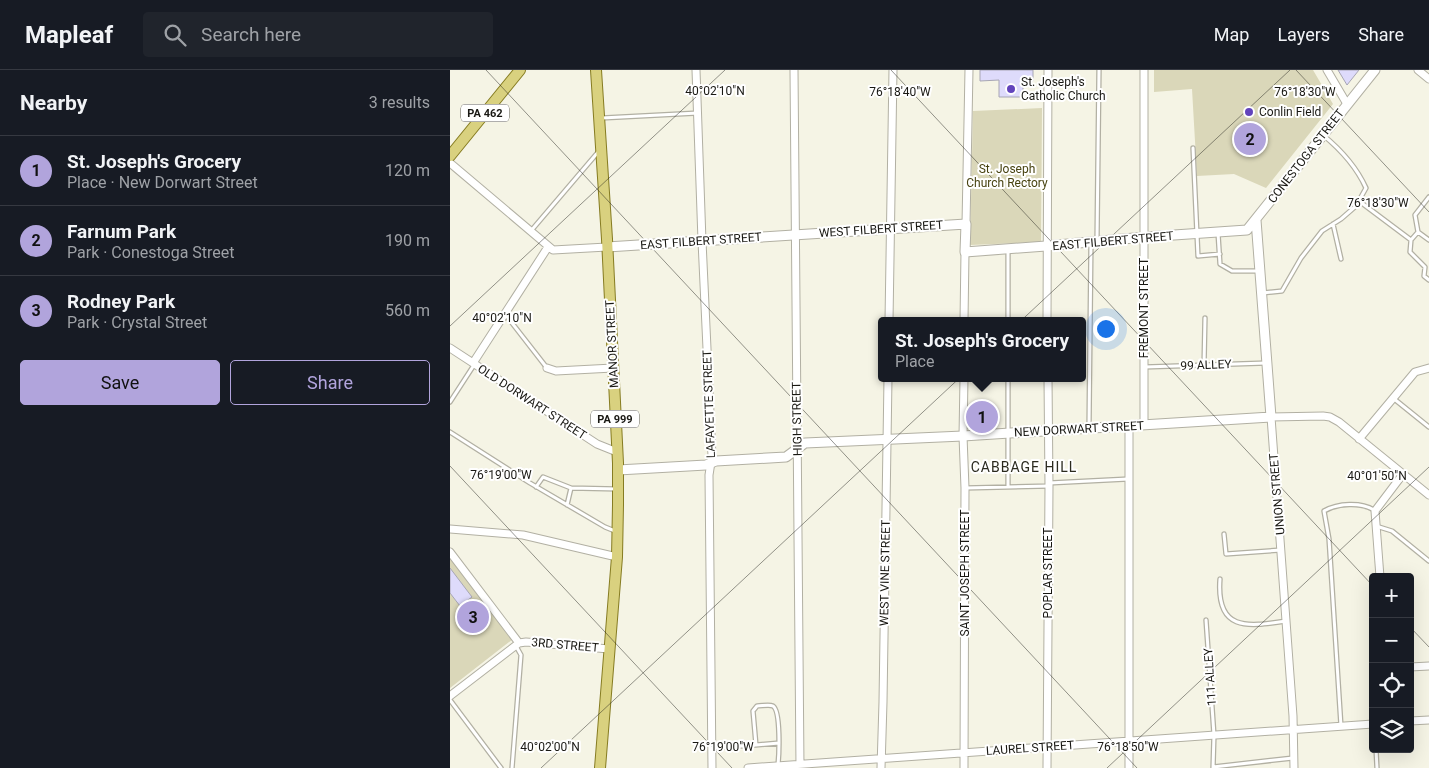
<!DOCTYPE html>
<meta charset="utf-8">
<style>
:root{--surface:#171b24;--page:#20242c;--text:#f1f3f6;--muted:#9ea1a6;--line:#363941;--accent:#b1a4dc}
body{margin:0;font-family:Roboto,sans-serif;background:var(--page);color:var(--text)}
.controls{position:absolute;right:15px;bottom:15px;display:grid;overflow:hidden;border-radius:5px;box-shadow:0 5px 20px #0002}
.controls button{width:45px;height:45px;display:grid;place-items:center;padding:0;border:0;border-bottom:1px solid var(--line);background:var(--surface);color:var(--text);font:25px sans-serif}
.you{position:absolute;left:655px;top:258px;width:18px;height:18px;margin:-12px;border:4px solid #fff;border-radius:50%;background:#1a73e8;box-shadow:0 0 0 8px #1a73e833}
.badge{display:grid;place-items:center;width:32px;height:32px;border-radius:50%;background:var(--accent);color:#111;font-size:16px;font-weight:700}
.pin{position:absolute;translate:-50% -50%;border:2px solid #fff;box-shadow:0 1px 5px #0006}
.popup{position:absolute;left:428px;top:247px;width:208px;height:65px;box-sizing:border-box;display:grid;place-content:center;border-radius:5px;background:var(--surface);filter:drop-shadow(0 1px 4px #0005);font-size:16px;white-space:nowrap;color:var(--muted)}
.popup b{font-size:19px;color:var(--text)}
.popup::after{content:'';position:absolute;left:50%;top:100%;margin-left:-10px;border:10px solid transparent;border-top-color:var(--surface)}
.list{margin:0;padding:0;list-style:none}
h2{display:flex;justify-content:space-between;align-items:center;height:65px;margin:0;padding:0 20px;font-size:21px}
h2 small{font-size:16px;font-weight:400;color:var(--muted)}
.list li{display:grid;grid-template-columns:32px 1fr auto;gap:15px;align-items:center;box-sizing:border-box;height:70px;padding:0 20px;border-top:1px solid var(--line)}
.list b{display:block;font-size:19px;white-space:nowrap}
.list p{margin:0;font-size:16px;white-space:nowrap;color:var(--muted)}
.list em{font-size:16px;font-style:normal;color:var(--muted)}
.actions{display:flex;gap:10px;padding:15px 20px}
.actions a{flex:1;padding:11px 0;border:1px solid var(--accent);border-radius:5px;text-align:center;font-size:18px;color:var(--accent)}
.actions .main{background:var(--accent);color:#111}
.icon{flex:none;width:28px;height:28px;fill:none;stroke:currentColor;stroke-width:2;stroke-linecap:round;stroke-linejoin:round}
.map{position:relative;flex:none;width:979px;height:698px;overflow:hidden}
header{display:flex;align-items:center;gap:30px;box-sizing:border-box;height:70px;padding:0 25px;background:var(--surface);border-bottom:1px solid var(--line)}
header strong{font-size:24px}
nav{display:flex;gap:28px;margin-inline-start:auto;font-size:18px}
.search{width:350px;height:45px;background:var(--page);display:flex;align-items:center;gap:12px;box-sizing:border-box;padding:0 18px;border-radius:5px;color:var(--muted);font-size:19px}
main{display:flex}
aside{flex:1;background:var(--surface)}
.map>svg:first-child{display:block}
.green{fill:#dad7b9}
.building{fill:#dedbfb;stroke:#a7a6b4}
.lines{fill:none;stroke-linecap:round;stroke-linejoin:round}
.lane-casing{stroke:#b2b0a3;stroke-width:5.5}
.street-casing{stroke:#b2b0a3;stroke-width:9}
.secondary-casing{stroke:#b2b0a3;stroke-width:11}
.primary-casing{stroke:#867c22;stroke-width:12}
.lane{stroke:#fff;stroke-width:3}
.street{stroke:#fff;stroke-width:7}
.secondary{stroke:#fff;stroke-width:9}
.primary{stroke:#d9d17f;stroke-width:10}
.ticks{fill:none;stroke:#191813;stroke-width:1;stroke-opacity:0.45}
.poi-dot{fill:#6244bc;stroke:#fff;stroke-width:2}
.labels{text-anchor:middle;stroke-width:4;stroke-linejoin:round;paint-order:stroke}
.shield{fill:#fff;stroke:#5e5d5a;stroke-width:1}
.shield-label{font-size:11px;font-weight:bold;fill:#191813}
.poi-label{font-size:12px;fill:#191813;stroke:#fff;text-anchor:start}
.street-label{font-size:12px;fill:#191813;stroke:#fff}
.park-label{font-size:12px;fill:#484311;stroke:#fff}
.neighbourhood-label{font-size:14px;letter-spacing:1px;fill:#2b2a1f;stroke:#fff}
.ticks-label{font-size:12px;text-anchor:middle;fill:#191813;stroke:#fff;stroke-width:4;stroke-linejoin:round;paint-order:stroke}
</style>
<header>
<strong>Mapleaf</strong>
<div class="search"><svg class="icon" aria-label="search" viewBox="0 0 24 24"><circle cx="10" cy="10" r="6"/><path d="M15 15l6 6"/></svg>Search here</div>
<nav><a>Map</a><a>Layers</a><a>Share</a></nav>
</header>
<main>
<aside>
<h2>Nearby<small>3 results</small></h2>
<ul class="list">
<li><span class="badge">1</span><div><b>St. Joseph's Grocery</b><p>Place · New Dorwart Street</p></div><em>120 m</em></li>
<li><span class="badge">2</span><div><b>Farnum Park</b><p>Park · Conestoga Street</p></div><em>190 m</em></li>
<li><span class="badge">3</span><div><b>Rodney Park</b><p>Park · Crystal Street</p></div><em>560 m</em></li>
</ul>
<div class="actions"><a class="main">Save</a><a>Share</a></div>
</aside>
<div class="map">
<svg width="979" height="698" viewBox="0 0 979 698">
<rect width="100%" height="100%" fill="#f5f4e5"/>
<path class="green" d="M704 0H863L883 34 816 118 784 104 747 106 742 19 704 22Z
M592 38 591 172 520 175 523 41Z
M0 487 63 569 0 618Z"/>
<path class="building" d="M530 0H583V11H573V27H549V10L530 11Z
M888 0H909L897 15Z
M541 341 540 352 523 353 524 342Z
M0 498 22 527 10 536 0 523Z"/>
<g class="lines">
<g class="lane-casing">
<path id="lane" d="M152 48 248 43
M743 78 748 186 770 184
M909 131 961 170 968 162 965 145 979 127
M883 154 891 189
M80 162 149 81
M968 162 979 170
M768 163 770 194 782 201H808
M647 169 649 0
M961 170 960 182 975 197 974 206 979 210
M558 179V251
M812 223 832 221 851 188 872 161 891 149 906 136 916 118C907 98 890 79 873 65
M55 244 97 298
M754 295 755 248
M695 297 816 293
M943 328 979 357
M0 332 24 295
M639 356 641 173
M0 362 80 413 155 457 165 461
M599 413 678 409
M86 417 93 407 121 418
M558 417V308
M516 418 599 416
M117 435 121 418 167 419
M926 456 942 461 979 491
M774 464 776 484 831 480
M770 509C766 561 796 557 836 551
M756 550 764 665 763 698
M0 630 51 698
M891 656 879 469 874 441C888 433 911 432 924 440
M262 678 306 675
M926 679 927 698
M328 695C329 685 331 641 323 636 319 634 312 636 307 636L303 641 306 675 329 673
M763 697 843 688
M62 698 71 585 66 576"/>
</g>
<g class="street-casing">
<path id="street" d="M246 0 252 171 262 386 259 405 262 698
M344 0 350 698
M877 0 897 34
M968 0 979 9
M0 93 103 180 157 177
M516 154 519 0
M439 251 443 0
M514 251 515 182
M597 251 598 0
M0 278 147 374 167 382
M23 293 98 177
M97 298 106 301 163 298
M694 355V0
M909 369 965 302 979 298
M0 459 73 465 167 487
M0 482 69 573
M930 507 925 441 953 404
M960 597 979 596
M0 626 69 573 76 572 159 579
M960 651 979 650
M298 698 923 654
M431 698 433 632 438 308
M514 698 515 418 513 366 514 308
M597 698 599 416 598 308
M679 698V356
M844 698 843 646 821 347 873 346 880 347 889 352 979 425"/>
</g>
<g class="secondary-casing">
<path id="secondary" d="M157 177 516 154 515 182 596 176 695 167 797 160 925 0
M168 400 256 395 266 391 336 387 355 373 513 366 821 347 806 150"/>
</g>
<g class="primary-casing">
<path id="primary" d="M146 0 157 169 168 393V435L167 487 150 698
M0 86 70 0"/>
</g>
<use href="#lane" class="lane"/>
<use href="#street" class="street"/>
<use href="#secondary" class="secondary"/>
<use href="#primary" class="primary"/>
</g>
<path class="ticks" d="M36 0 687 698M441 0 923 516M846 0 979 142M0 256 275 0M0 396 282 698M960 557 979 577M91 698 840 0M657 698 979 397"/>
<g class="poi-dot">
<circle cx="561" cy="19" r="5"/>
<circle cx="799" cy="42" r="5"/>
</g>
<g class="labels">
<g class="shield">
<rect x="11" y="34.5" width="48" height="17" rx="4"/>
<rect x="141" y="340.5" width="48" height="17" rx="4"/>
</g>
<g class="shield-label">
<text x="35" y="47">PA 462</text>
<text x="165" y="353">PA 999</text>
</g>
<g class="poi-label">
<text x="571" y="16">St. Joseph's<tspan x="571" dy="14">Catholic Church</tspan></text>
<text x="809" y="46">Conlin Field</text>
</g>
<g class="street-label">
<text transform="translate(856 86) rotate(-52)" y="4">CONESTOGA STREET</text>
<text transform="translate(431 159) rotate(-4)" y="4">WEST FILBERT STREET</text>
<text transform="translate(251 171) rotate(-4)" y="4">EAST FILBERT STREET</text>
<text transform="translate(663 171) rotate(-5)" y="4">EAST FILBERT STREET</text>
<text transform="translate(694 238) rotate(-90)" y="4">FREMONT STREET</text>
<text transform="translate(162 274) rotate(-93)" y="4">MANOR STREET</text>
<text transform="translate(756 295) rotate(-2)" y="4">99 ALLEY</text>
<text transform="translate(82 332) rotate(33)" y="4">OLD DORWART STREET</text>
<text transform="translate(259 334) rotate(-92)" y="4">LAFAYETTE STREET</text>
<text transform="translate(347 349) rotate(-91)" y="4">HIGH STREET</text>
<text transform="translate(629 359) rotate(-3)" y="4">NEW DORWART STREET</text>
<text transform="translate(827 424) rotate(-95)" y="4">UNION STREET</text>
<text transform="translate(435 503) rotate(-89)" y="4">WEST VINE STREET</text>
<text transform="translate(515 503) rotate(-90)" y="4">SAINT JOSEPH STREET</text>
<text transform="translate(598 503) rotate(-90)" y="4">POPLAR STREET</text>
<text transform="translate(115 575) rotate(5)" y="4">3RD STREET</text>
<text transform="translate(760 607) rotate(-94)" y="4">111 ALLEY</text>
<text transform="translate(580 678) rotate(-4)" y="4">LAUREL STREET</text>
</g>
<g class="park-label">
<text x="557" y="103">St. Joseph<tspan x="557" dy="14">Church Rectory</tspan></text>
</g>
<g class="neighbourhood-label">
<text x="574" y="402">CABBAGE HILL</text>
</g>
</g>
<g class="ticks-label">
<text x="265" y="25">40°02'10"N</text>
<text x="450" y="26">76°18'40"W</text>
<text x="855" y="26">76°18'30"W</text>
<text x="928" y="137">76°18'30"W</text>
<text x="52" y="252">40°02'10"N</text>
<text x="51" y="409">76°19'00"W</text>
<text x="927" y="410">40°01'50"N</text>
<text x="273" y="681">76°19'00"W</text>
<text x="678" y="681">76°18'50"W</text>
<text x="100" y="681">40°02'00"N</text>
</g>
</svg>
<div class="controls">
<button>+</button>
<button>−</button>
<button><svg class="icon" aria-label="locate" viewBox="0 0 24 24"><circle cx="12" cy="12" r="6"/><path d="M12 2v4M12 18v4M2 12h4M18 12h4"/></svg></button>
<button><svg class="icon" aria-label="layers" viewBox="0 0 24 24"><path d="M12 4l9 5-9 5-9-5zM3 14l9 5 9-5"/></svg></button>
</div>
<div class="you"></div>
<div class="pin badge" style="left:532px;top:347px">1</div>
<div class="popup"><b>St. Joseph's Grocery</b>Place</div>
<div class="pin badge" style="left:800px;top:69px">2</div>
<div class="pin badge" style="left:23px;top:547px">3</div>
</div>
</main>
